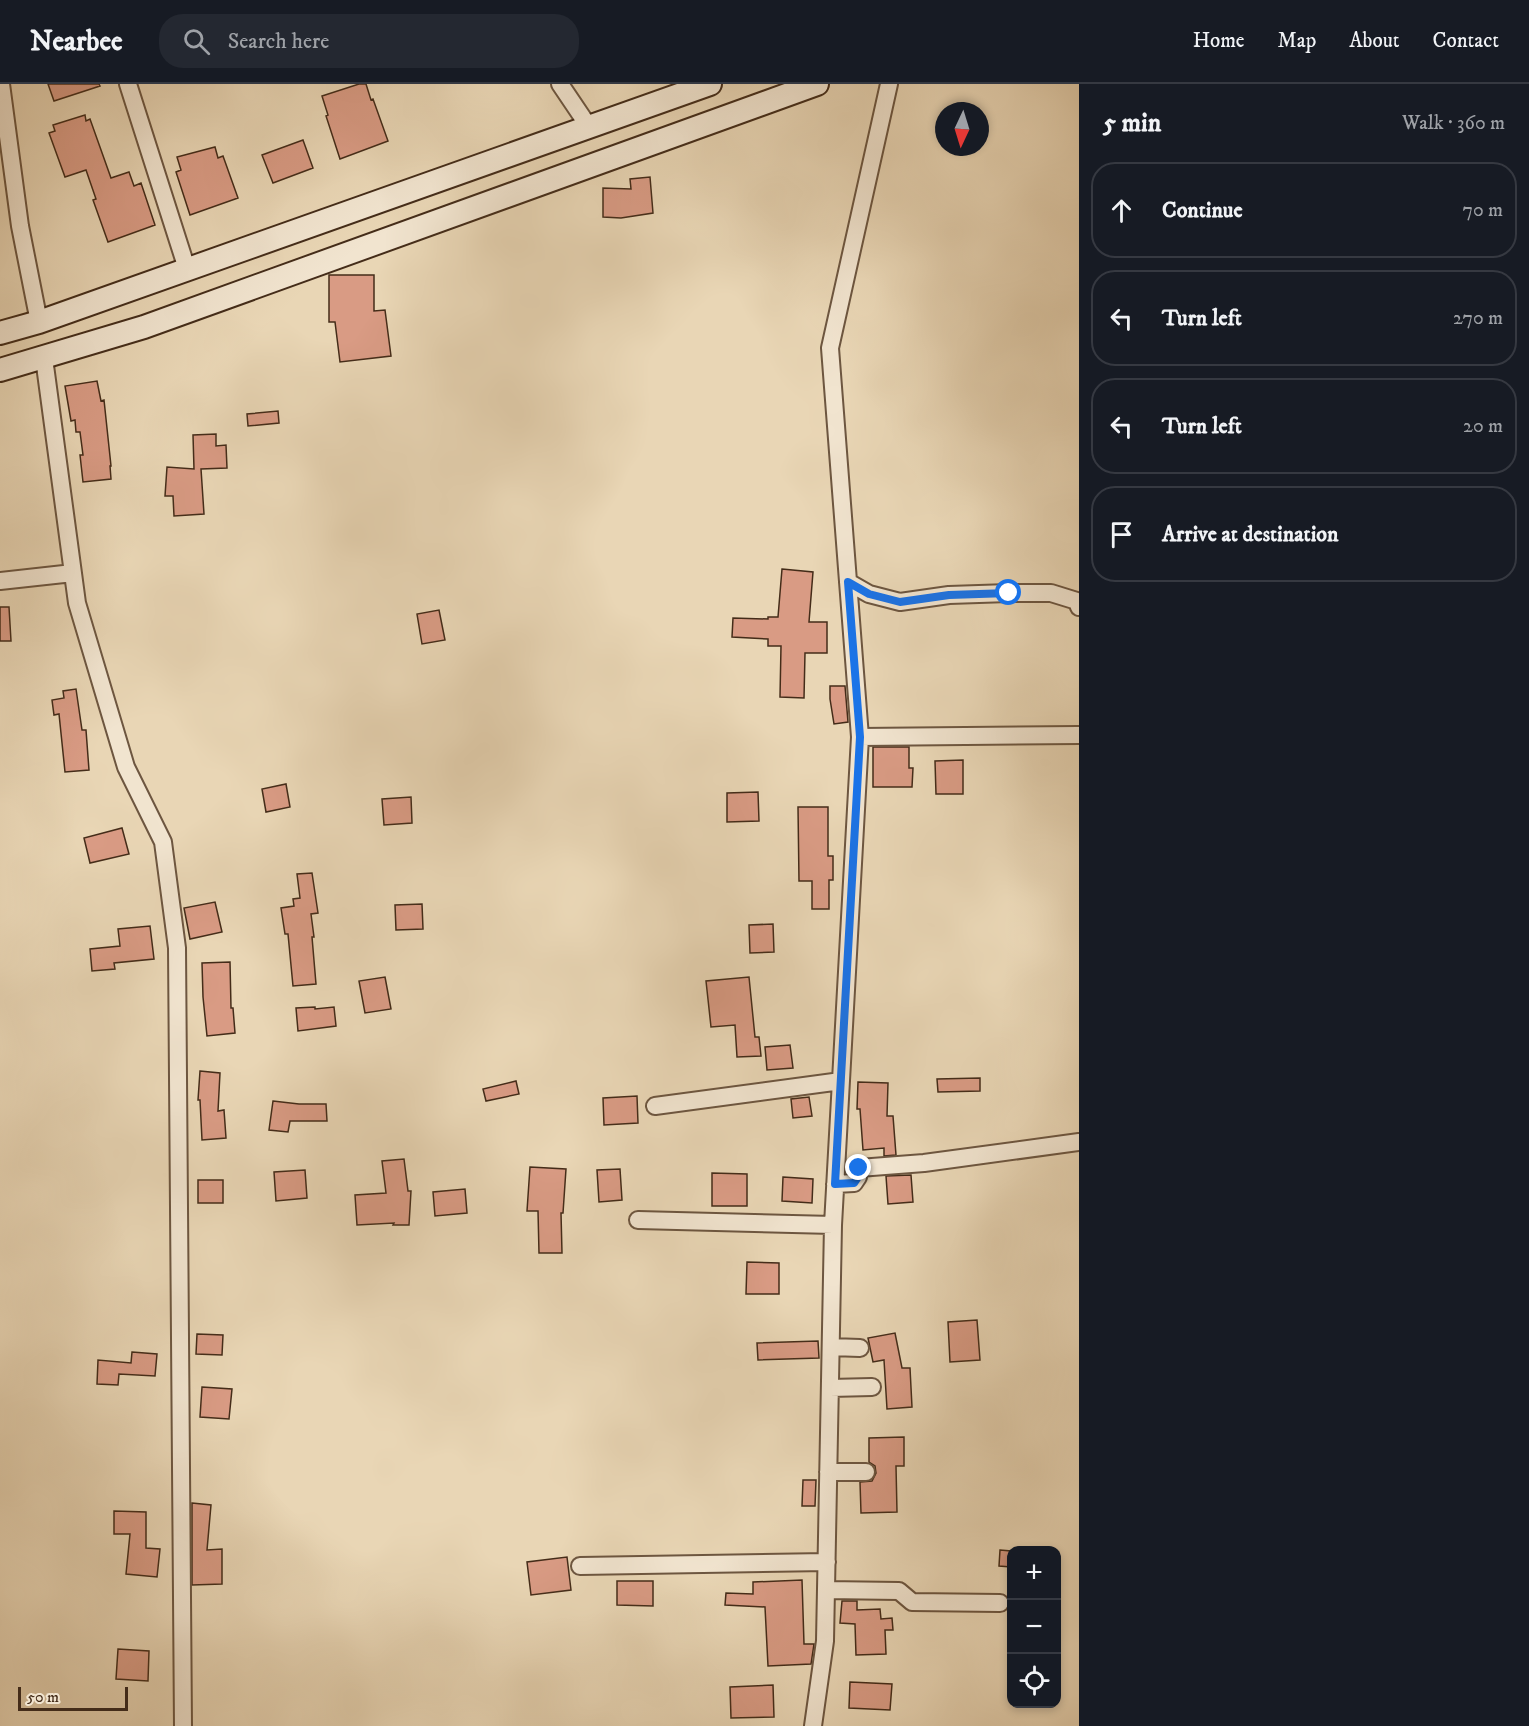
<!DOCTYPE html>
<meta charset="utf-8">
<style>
:root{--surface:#171b24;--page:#242831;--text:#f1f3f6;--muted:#9ea1a6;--line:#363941}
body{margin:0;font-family:"IM FELL DW Pica",serif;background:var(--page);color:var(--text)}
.controls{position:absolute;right:18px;bottom:18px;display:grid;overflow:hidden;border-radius:12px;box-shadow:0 3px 9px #0003}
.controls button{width:54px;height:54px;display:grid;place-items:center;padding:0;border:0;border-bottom:2px solid var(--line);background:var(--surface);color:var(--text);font:30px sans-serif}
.compass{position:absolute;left:935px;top:18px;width:54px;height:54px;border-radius:50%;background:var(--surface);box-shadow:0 3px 9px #0003;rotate:184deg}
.scale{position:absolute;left:18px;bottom:15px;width:110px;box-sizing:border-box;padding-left:6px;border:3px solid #442c19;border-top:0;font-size:16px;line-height:21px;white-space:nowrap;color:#442c19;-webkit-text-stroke:4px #f1e4cf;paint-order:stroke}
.stop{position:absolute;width:18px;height:18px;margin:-14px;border:4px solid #1a73e8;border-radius:50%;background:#fff}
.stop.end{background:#1a73e8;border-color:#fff;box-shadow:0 2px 6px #0008}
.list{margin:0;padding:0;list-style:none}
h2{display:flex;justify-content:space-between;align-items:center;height:78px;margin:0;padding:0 24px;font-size:26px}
h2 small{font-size:20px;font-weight:400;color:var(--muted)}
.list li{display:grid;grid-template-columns:39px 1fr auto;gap:18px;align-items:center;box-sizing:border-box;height:96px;margin:0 12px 12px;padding:0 12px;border:2px solid var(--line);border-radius:24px}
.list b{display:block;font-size:22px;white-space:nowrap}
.list em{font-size:20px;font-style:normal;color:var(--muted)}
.icon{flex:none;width:33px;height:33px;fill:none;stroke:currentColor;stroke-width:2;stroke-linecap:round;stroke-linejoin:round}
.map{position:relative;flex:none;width:1079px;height:1642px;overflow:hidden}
header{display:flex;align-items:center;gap:36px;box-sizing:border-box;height:84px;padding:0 30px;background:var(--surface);border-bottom:2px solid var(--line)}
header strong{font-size:28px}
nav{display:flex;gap:33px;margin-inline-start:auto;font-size:21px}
.search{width:420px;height:54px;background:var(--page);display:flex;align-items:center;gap:15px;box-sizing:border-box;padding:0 21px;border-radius:24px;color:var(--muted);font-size:22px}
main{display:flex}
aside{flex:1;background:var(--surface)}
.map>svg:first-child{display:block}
.building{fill:#d99b84;stroke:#442c19;stroke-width:1.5}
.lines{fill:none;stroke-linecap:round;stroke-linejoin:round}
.minor-casing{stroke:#6d5640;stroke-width:20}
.secondary-casing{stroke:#442c19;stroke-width:26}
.minor{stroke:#f1e4cf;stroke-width:16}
.secondary{stroke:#f1e4cf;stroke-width:22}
.route{stroke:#1a73e8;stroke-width:8}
</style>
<header>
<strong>Nearbee</strong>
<div class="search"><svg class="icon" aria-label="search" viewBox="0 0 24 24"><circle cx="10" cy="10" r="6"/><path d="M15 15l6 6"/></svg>Search here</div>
<nav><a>Home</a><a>Map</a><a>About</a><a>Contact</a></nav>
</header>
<main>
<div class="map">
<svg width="1079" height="1642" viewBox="0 0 1079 1642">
<rect width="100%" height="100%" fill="#e9d6b5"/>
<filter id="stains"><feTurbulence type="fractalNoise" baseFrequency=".00333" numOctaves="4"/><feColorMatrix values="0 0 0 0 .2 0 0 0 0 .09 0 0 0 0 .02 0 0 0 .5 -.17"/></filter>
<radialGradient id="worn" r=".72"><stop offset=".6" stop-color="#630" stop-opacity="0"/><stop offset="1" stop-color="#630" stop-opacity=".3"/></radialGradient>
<path class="building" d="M48 0H99L100 2 54 17Z
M359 0H366L371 16 373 15 388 57 340 75 326 32 328 31 322 12Z
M85 31 86 37 90 35 111 94 129 88 134 102 141 99 155 141 108 158 93 116 96 115 86 86 65 93 49 49 55 47 53 41Z
M303 56 313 84 273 99 262 71Z
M215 63 218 74 223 72 238 114 190 131 176 88 181 86 177 73Z
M650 93 653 129 621 134 603 133V104L631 105 630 95Z
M329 191H374V227L385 226 391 272 340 278 335 238H329Z
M97 297 101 317 104 316 111 382H110L111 395 83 398 80 371H83L80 348H76L75 336 71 337 65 302Z
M278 327 279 339 248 342 247 330Z
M216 350V362L226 361 227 384 201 385 204 430 174 432 173 412H165L167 383 194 385 193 351Z
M782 485 813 488 809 538H827V569H805L804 614 780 613 781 562H768V555L732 553 733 534 768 535V533H778Z
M0 523H9L11 557H0Z
M439 526 445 556 422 560 417 530Z
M830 602H845L848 638 834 640 830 615Z
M76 605 82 646H86L89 686 65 688 59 630 54 631 52 616 64 614 63 607Z
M873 663H909V684H913L912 703H873Z
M963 676V710H936L935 677Z
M286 700 290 723 266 728 262 705Z
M758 708 759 737 727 738V709Z
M411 713 412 739 384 741 382 715Z
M798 723H828V772H833V796H829V825H812V797H799Z
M122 744 129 770 90 779 84 754Z
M312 789 318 829 311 830 314 853H312L316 900 293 902 288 850H285L281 824 294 822 293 815 300 814 297 790Z
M215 818 222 848 190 855 184 824Z
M422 820 423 845 396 846 395 821Z
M773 840 774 868 750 869 749 841Z
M150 842 154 875 114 879 115 885 92 887 90 865 120 862 118 845Z
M230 878 231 924H233L235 949 207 952 203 913 202 879Z
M385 893 391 925 365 929 359 897Z
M749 893 755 953H759L761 972 737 973 735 941 711 943 706 897Z
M315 923V925L334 923 336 942 298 947 296 924Z
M790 961 793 984 767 986 765 963Z
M200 987 220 989 218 1027 224 1026 226 1054 202 1056 200 1016H198Z
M980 994V1007L938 1008 937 995Z
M516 997 519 1010 486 1017 483 1005Z
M858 998 888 999 887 1032H893L896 1071 884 1072V1064L863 1066 860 1025H857Z
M637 1012 638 1039 604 1041 603 1014Z
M809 1013 812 1032 793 1034 791 1015Z
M273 1017 299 1020H326L327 1037H290L288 1048 269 1046Z
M404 1075 408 1107H411L409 1141H393L394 1139 357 1141 355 1111 386 1109 382 1077Z
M530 1083 566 1085 563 1129H561L562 1169H539L538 1127H527Z
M620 1085 622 1116 599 1118 597 1086Z
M305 1086 307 1114 276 1117 274 1088Z
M712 1089 747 1090V1122H712Z
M911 1091 913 1118 888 1120 886 1092Z
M783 1093 813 1095 812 1119 782 1117Z
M198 1096H223V1119H198Z
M465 1105 467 1129 435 1132 433 1108Z
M747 1178 779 1179V1210H746Z
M977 1236 980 1276 950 1278 948 1238Z
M895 1249 902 1284H910L912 1323 887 1325 884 1276 873 1278 868 1254Z
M197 1250 223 1251 222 1271 196 1270Z
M818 1257 819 1274 758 1276 757 1259Z
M132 1268 157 1270 155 1292 119 1290 118 1301 97 1300 98 1276 131 1279Z
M202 1303 232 1305 229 1335 200 1333Z
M904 1353V1382H896L897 1428 861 1429 860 1398 872 1397 876 1389 875 1382 869 1378V1354Z
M803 1396H816L815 1422H802Z
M192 1419 211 1421 207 1466 222 1465V1500L192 1501Z
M114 1427 146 1428V1464L160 1465 157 1493 126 1490 130 1450H114Z
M1000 1466 1011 1467V1483L999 1482Z
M567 1473 571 1506 531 1511 527 1478Z
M802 1496 804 1560H814L811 1580 768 1582 765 1523 725 1521 726 1509 753 1510V1498Z
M617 1497H653V1522L617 1521Z
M842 1517H857V1526L880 1525 881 1535 892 1534 893 1546H885L886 1570 856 1571 855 1540 840 1539Z
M118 1565 149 1567 148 1597 116 1595Z
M850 1598 892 1600 890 1626 849 1624Z
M773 1601 774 1633 731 1634 730 1603Z"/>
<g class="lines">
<g class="minor-casing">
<path id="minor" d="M1 0 20 142 39 238
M128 0 187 185
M560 0 589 43
M44 274 77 519 126 683 163 758 177 864 183 1642
M0 497 73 489
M848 498 869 510 900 518 949 511 1009 509H1051L1077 517 1079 523
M860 653 1079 651
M655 1022 841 997
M835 1100 854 1099 858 1093 859 1084 924 1079 1079 1058
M638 1136 833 1141
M831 1263 860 1264
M830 1304 872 1303
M828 1388H866
M580 1482 827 1478
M826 1506 899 1507 912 1518 1000 1519
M813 1642 825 1557 833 1141 860 653 830 264 889 0"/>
</g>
<g class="secondary-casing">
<path id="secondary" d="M0 249 39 238 710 0
M0 286 144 243 817 0"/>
</g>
<use href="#minor" class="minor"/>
<use href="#secondary" class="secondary"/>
</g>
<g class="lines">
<path class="route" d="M859 1084 858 1093 854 1099 835 1100 860 653 848 498 869 510 900 518 949 511 1009 509"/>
</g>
<rect width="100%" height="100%" filter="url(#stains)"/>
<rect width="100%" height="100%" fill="url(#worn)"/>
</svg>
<div class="controls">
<button>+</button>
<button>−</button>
<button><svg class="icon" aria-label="locate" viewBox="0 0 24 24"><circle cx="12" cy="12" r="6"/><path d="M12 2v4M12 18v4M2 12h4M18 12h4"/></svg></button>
</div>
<svg class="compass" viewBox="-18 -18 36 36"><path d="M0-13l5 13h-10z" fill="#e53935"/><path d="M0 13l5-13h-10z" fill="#9ea1a6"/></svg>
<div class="scale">50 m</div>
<div class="stop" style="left:1009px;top:509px"></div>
<div class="stop end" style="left:859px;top:1084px"></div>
</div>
<aside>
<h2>5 min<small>Walk · 360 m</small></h2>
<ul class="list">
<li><svg class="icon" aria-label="ahead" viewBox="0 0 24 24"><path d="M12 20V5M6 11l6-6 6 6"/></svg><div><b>Continue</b></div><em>70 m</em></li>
<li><svg class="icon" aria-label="left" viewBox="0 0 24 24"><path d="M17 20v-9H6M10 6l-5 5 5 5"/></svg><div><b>Turn left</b></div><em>270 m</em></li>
<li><svg class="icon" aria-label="left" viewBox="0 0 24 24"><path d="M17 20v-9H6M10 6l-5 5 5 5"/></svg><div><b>Turn left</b></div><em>20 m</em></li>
<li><svg class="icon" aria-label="arrive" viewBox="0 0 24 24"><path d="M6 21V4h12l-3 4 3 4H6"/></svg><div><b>Arrive at destination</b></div></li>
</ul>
</aside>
</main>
